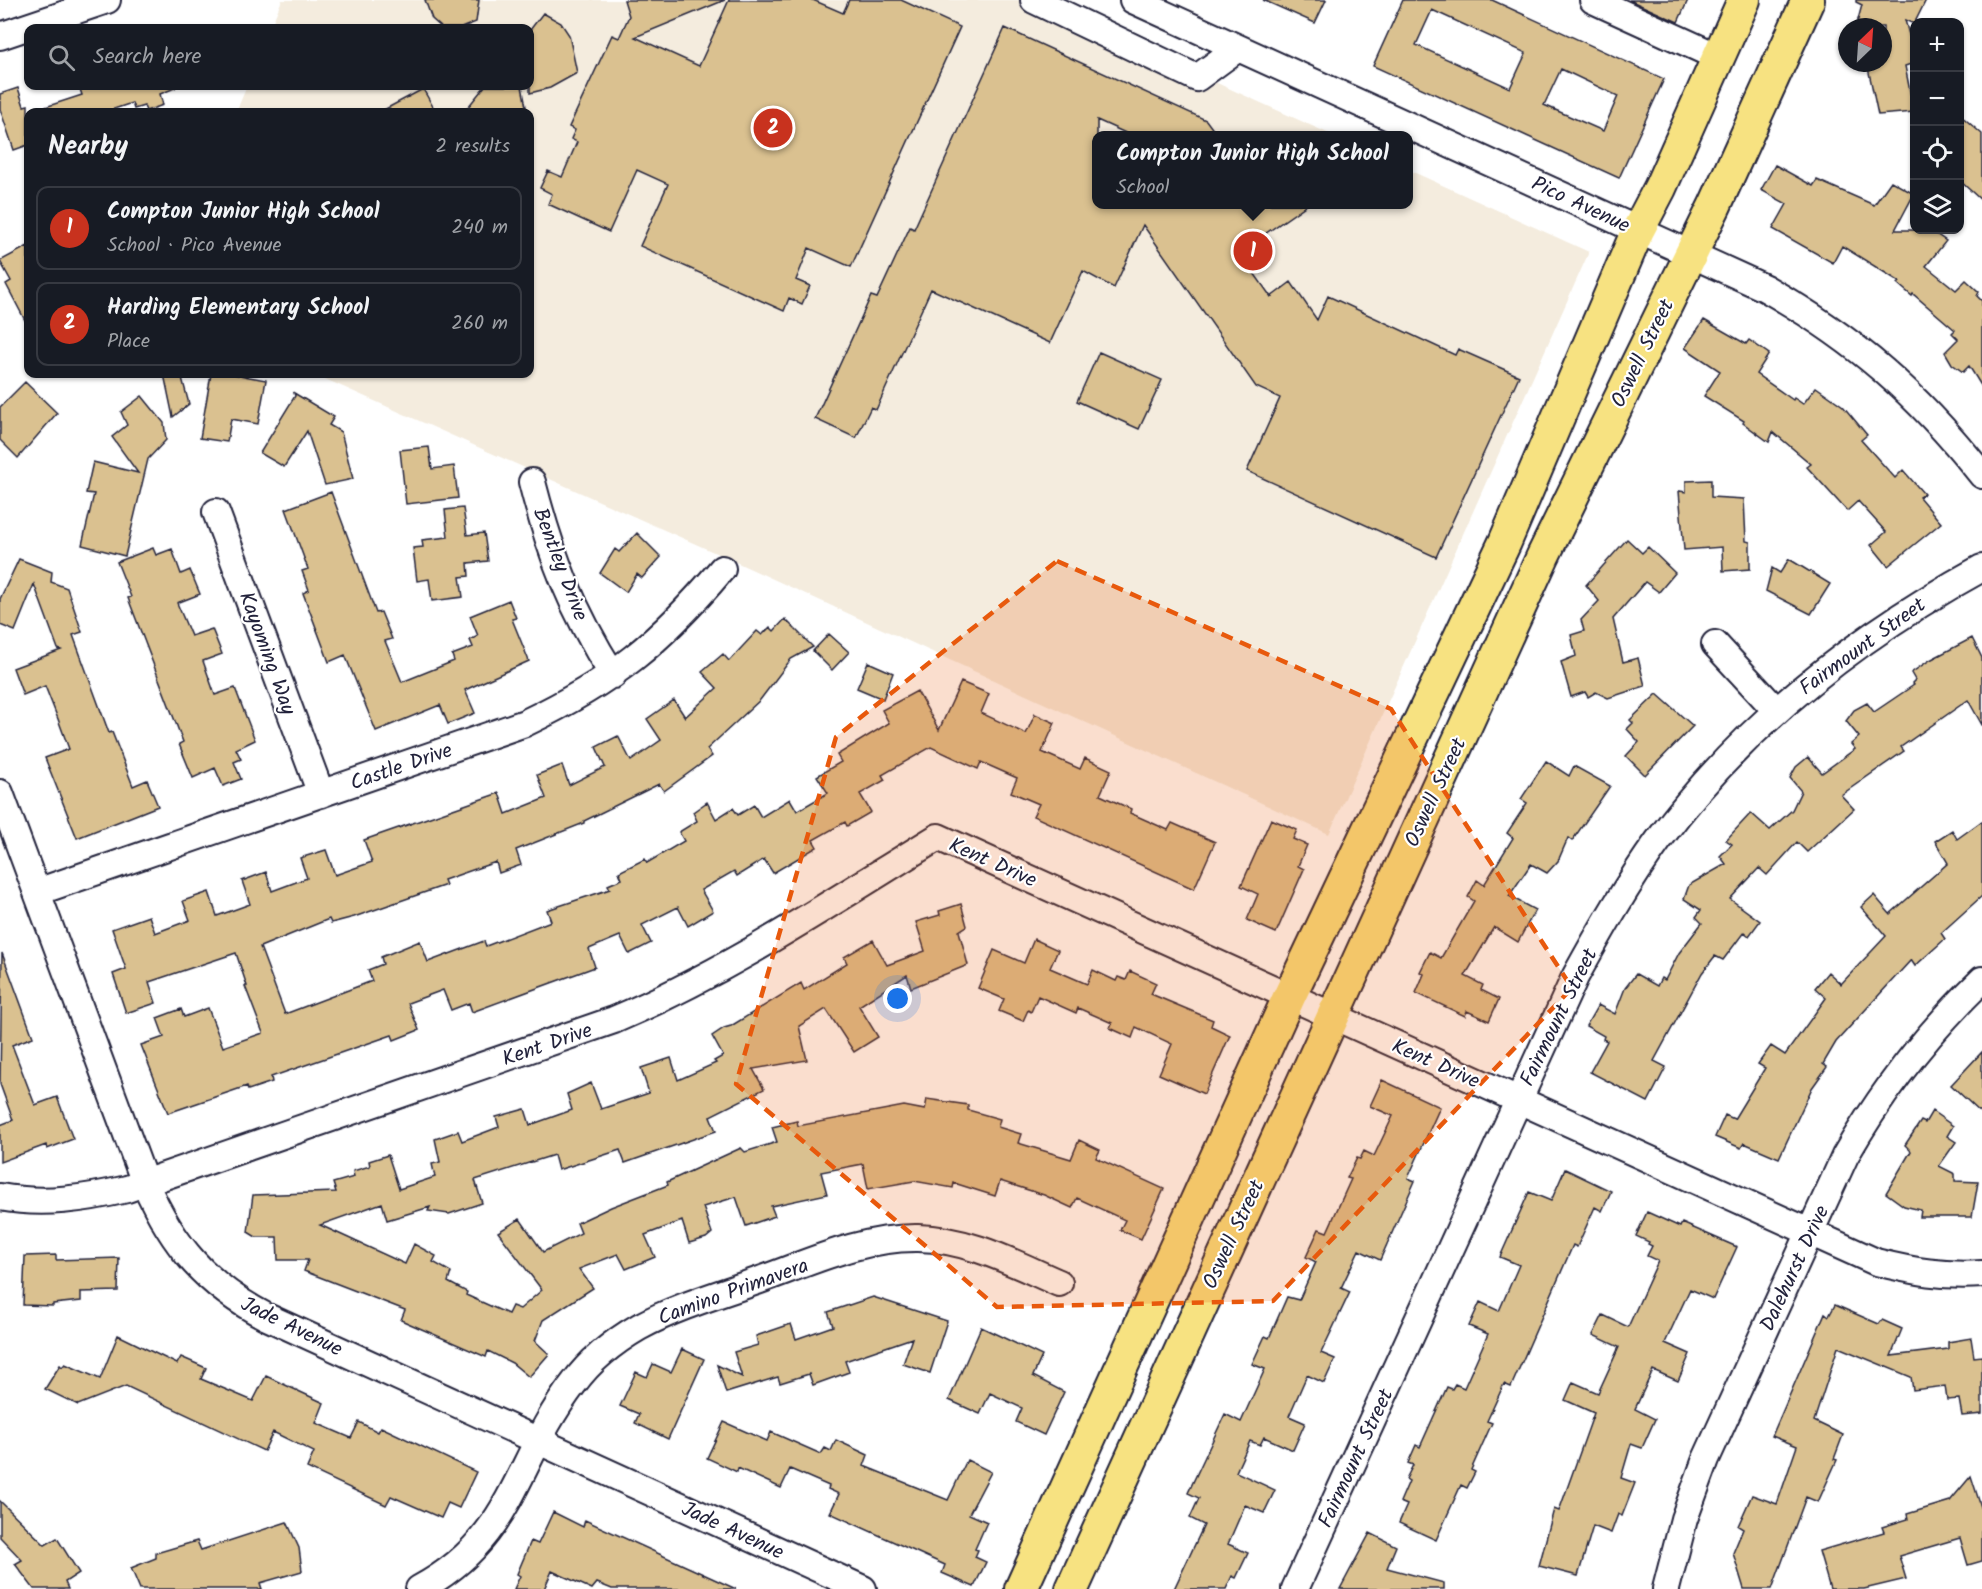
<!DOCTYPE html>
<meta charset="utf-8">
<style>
:root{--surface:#171b24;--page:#242831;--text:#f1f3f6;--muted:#9ea1a6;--line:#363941;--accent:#c8321e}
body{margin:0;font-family:Kalam,sans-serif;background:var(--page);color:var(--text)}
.controls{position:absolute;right:18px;top:18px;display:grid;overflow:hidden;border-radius:12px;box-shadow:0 2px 4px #0004}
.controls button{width:54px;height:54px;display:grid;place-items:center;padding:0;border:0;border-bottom:2px solid var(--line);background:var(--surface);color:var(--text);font:30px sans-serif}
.compass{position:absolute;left:1838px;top:18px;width:54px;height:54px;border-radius:50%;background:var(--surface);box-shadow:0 2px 4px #0004;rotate:25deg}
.you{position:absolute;left:898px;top:999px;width:21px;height:21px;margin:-15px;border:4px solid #fff;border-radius:50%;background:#1a73e8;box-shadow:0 0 0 9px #1a73e833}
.badge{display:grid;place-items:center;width:39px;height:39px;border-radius:50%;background:var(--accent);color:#fff;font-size:20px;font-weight:700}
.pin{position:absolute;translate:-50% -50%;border:3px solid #fff;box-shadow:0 2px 6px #0006}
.popup{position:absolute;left:1092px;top:131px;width:321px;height:78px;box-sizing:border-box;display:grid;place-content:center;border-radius:12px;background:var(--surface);filter:drop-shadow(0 2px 4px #0005);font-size:20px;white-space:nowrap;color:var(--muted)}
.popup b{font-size:22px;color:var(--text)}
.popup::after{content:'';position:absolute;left:50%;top:100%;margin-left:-12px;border:12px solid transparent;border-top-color:var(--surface)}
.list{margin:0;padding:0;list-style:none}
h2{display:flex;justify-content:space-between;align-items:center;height:78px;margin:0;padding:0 24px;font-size:26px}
h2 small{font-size:20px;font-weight:400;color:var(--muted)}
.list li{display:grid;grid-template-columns:39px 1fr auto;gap:18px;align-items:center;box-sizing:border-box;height:84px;margin:0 12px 12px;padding:0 12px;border:2px solid var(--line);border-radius:12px}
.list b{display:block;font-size:22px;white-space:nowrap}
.list p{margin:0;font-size:20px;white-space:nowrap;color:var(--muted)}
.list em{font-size:20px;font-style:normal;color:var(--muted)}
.icon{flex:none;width:33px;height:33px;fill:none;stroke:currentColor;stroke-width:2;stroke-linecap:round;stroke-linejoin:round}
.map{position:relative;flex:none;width:1982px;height:1589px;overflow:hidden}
.search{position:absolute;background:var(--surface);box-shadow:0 2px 4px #0004;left:24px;top:24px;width:510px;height:66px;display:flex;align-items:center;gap:15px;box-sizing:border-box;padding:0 21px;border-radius:12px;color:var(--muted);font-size:22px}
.panel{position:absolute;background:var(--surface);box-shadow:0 2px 4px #0004;left:24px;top:108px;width:510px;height:270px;border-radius:12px}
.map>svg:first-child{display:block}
.built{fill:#f4ecde}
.building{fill:#dac190;stroke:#22223b;stroke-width:1.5;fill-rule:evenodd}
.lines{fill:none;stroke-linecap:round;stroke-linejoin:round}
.minor-casing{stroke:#22223b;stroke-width:30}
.major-casing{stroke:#22223b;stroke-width:36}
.minor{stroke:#fff;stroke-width:26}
.major{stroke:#f7e281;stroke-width:32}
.marked{fill:#e8590c;fill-opacity:0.2;stroke:#e8590c;stroke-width:4.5;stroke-dasharray:12 8;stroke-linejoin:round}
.labels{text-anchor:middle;stroke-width:4.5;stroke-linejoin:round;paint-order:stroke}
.street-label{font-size:21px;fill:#22223b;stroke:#fff}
</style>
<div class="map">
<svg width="1982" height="1589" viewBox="0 0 1982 1589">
<rect width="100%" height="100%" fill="#fff"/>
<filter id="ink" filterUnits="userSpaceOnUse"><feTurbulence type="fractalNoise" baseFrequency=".0167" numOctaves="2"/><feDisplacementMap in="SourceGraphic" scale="12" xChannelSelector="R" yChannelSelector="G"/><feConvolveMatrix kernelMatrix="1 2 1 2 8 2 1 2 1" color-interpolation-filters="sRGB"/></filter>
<g filter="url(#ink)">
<path class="built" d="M282 0H1033L1332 135 1097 136V204H1409V170L1589 252 1329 834 727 558 314 374H530V112H236L247 86H530V28H270Z"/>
<path class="building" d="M425 0H479L476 22 461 28H442L432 19Z
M624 0H725L635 37 699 66 729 0H813L843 13 849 0H901L960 27 851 267 809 248 796 280 810 286 802 304 789 298 784 311 640 246 668 184 637 170 609 232 548 204 552 194 540 188 548 171 562 177 577 142 571 139 575 130 569 127 612 35 619 38 629 16Z
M1263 0H1326L1315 23Z
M1403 0H1492L1664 79 1619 178 1373 66ZM1432 10 1526 53 1510 88 1416 45ZM1561 69 1618 96 1603 131 1544 105Z
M1629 0H1688L1678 22Z
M1856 0H1926L1914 24 1905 20 1914 53V63L1905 66 1914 112 1878 115 1867 63H1883V27H1856L1862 5 1856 2Z
M543 13 561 23 569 35 577 73 550 88 530 93V30Z
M1005 28 1206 120 1217 135H1130L1097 120V204H1308L1239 252 1271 297 1291 282 1317 320 1328 296 1455 355 1458 349 1519 376 1436 557 1247 471 1280 398 1256 387 1143 225 1114 288 1083 271 1050 343 931 289 876 410 871 407 856 438 815 419 871 296 877 298 910 227 914 229Z
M79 86H175V88L160 94 163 105 146 111 144 106 134 109 132 103 105 112H39V109L82 95Z
M485 86H522L527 112H464Z
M18 88 24 106 28 105V145L14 150 0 109V94Z
M423 89 436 112H380Z
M1959 114 1982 134V201L1959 180Z
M1775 165 1813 186 1817 180 1874 205 1891 181 1914 194 1895 230H1930L1946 241 1926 266 1956 290 1966 280 1979 292 1977 296 1982 301V387L1969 366 1963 372 1952 364 1945 352 1958 339 1952 333 1955 330 1913 294 1912 296 1898 284 1900 282 1842 246 1833 263 1773 229 1787 204 1761 190Z
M28 246V326L6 284 11 281 0 261Z
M1704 320 1746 344 1749 340 1769 354 1756 374 1793 400 1794 398 1803 404 1816 387 1843 406 1867 435 1861 440 1895 478 1903 470 1924 494 1919 497 1941 523 1888 566 1871 545 1886 532 1858 501 1847 511 1807 467 1811 464 1773 432 1769 442 1743 423 1744 421 1704 396 1720 371 1685 348Z
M1099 352 1162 380 1139 429 1077 401Z
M164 374H181L189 404 173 417Z
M211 374H233L266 380 258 424 231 419 227 442 200 438Z
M25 382 57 413 18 458 0 440V407Z
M294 393 334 417 329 425 341 432 353 479 325 485 307 431 284 467 260 453 295 396Z
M142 396 164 423 166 440 148 459 125 556 82 545 94 494 86 493 93 462 138 473 112 437 127 425 121 412Z
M429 447 432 469 454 466 458 498 406 504 400 450Z
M1711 480V497L1744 499 1746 541 1750 542V569L1723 571 1722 547 1684 550 1679 491 1686 492V481Z
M331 492 376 613 381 612 392 639 385 641 402 682 454 661 452 655 473 647 470 640 478 636 470 616 509 600 516 618 512 619 529 661 465 690 475 713 448 724 440 705 376 731 345 655 329 662 303 593 309 590 302 571 308 569 286 509Z
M463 508 467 535 484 533 488 561 468 563 469 576 460 577 463 597 432 601 429 579 417 581 413 548 423 547 422 540 448 537 445 510Z
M637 533 661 557 642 578 637 574 626 592 600 573 615 549 619 552Z
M1627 539 1642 553 1648 547 1675 573 1659 592 1645 582 1613 619 1623 662 1638 658 1645 686 1608 698 1596 692 1588 697 1585 692 1571 697 1561 662 1576 656 1571 635 1584 631 1581 620 1599 601 1586 585Z
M153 548 156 555 172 549 181 574 190 570 200 594 177 603 191 636 212 629 222 654 203 661 215 695 235 688 255 740 236 749 241 759 234 762 241 779 223 786 215 768 193 778 179 744 183 742 128 598 131 597 117 562Z
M19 559 52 572 51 582 67 588 82 632 73 635 109 733 112 732 133 786 147 780 158 806 77 838 45 758 69 749 58 719 45 686 23 695 13 668 61 650 58 649 34 584 15 631 0 625V599Z
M1789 559 1830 584 1811 614 1766 591 1772 568 1780 573Z
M785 619 813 647 791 659 760 700 707 749 712 756 664 791 659 784 584 821V823L516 850 521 865 499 873 496 862 478 868 444 880 446 885 354 917 331 923 329 919 260 947 285 1014 372 981 368 970 383 964 381 957 420 941 428 962 484 941 486 946 551 921 547 910 610 889 608 885 622 879 619 872 645 859 647 863 684 841 679 832 697 821 693 812 707 802 716 819 733 808 738 815 754 805 761 817 790 799 797 811 828 793 817 776 841 762 837 755 889 723 882 710 917 691 939 730 961 682 989 694 981 713 1026 734 1035 714 1055 723 1042 752 1080 769 1085 758 1111 770 1100 795 1131 809 1130 813 1168 830 1172 823 1215 842 1194 889 1033 816 1039 804 1011 792 1017 778 981 762 978 769 931 747 882 775 885 780 860 794 871 812 847 826 845 822 813 840 817 847 773 873 764 859 737 876 734 871 701 890 713 911 688 926 678 907 642 925 651 943 629 954 620 936 589 949 595 967 472 1012 469 1003 451 1010 443 990 408 1003 419 1030 394 1040 392 1035 271 1077 272 1082 248 1090 247 1086 168 1113 141 1045 164 1037 157 1018 181 1009 184 1017 208 1008 223 1047 263 1033 245 986H247L236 953 149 982 156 1003 126 1013 113 974 126 969 112 929 149 916 155 933 190 920 183 901 209 892 217 916 250 904 242 881 266 872 272 891 307 878 300 858 326 850 335 875 372 862 364 840 499 793 506 814 546 798 537 775 562 765 569 785 605 767 596 747 618 736 631 761 661 740 647 719 674 700 685 717 717 688 702 672 723 654 729 661 757 631 762 635 770 627 774 631Z
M829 634 849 652 832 670 813 651Z
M1972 638 1982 658V725L1968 700 1901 747 1904 751 1841 795 1854 809 1807 852 1797 842 1767 875 1759 868 1730 899 1760 921 1749 936 1744 932 1723 960 1715 956 1702 973 1654 1061 1666 1067 1648 1102 1590 1072 1607 1041 1603 1039 1604 1036 1586 1026 1598 1005 1615 1014 1625 988 1636 974 1657 986 1661 978 1665 980 1679 953 1702 923 1696 917 1701 910 1684 899 1689 885 1726 864 1720 856 1732 844 1726 840 1751 813 1770 830 1792 810 1801 791 1790 778 1796 767 1808 757 1822 773 1855 749 1851 744 1859 737 1846 721 1854 710 1867 703 1874 712 1914 685 1912 683 1915 680 1911 673 1930 660Z
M868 662 893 673 883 699 857 688Z
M1657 694 1693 726 1645 775 1626 756 1639 742 1627 729 1633 723 1630 720Z
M1546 761 1569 776 1574 766 1610 786 1572 841 1568 838 1558 861 1547 873 1531 864 1509 896 1535 910 1518 942 1494 927 1465 976 1483 985 1481 990 1499 999 1489 1021 1467 1011 1465 1016 1416 993 1424 974 1420 972 1430 952 1441 958 1474 901 1468 897 1477 880 1484 885 1513 838 1507 833 1527 803 1521 799Z
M1271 819 1297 830 1293 839 1307 845 1298 866 1304 869 1276 933 1247 920 1258 894 1241 886Z
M1982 821V896L1941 933 1945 939 1915 966 1911 960 1836 1042 1823 1064 1827 1067 1812 1088 1779 1158 1744 1143 1741 1148 1715 1137 1725 1115 1734 1119 1765 1068 1758 1064 1771 1046 1785 1055 1826 998 1815 988 1828 972 1841 984 1886 936 1861 907 1874 895 1890 914 1948 863 1935 841 1952 830 1957 839Z
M961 904 967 926 959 931 968 965 911 988 907 975 859 1006 878 1037 854 1052 826 1009 799 1026 807 1060 753 1069 764 1089 710 1116 716 1131 625 1163 620 1150 558 1170 554 1155 475 1180 482 1203 449 1214 428 1211 430 1207 387 1220 382 1203 320 1225 405 1264 414 1244 436 1256 433 1262 451 1272 448 1282 467 1292 466 1295 508 1314 512 1306 520 1309 542 1290 498 1232 520 1219 543 1252 581 1233 577 1223 611 1207 668 1185 667 1182 741 1148 745 1152 777 1142 772 1127 797 1121 798 1126 904 1106 925 1110 927 1099 968 1105V1110L1000 1119 998 1127 1021 1134 1018 1143 1071 1159 1079 1140 1100 1150 1096 1158 1164 1189 1141 1239 1120 1230 1125 1220 1077 1198 1072 1208 1044 1195 1000 1181 995 1196 954 1183 953 1188 914 1181 868 1189 863 1164 821 1172 827 1194 771 1206 775 1216 746 1226 736 1197 703 1207 712 1233 706 1238 689 1243 682 1221 645 1235 655 1257 626 1269 618 1254 579 1269 593 1288 543 1320 535 1341 549 1354 529 1377 512 1363 488 1351 486 1357 401 1320 405 1310 304 1271 308 1260H278L277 1237H256L248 1232 253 1195 336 1192 333 1183 354 1177 353 1171 370 1166 369 1161 388 1155 399 1189 435 1177 432 1164 440 1162 435 1139 458 1131 462 1141 499 1127 496 1117 525 1109 530 1125 572 1110 567 1094 591 1083 601 1109 649 1093 641 1068 671 1058 678 1080 716 1063 714 1061 723 1056 712 1036 724 1028 731 1026 801 983 804 990 847 963 844 957 873 940 887 965 925 951 916 922 940 915 939 911Z
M1034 939 1058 950 1050 968 1087 984 1093 970 1116 981 1118 977 1126 980 1130 971 1156 983 1151 994 1213 1020 1211 1026 1230 1035 1204 1094 1159 1074 1172 1044 1136 1027 1132 1038 1110 1028 1112 1023 1078 1008 1076 1013 1038 996 1031 1012 1028 1010 1023 1021 999 1011 1004 999 978 988 994 950 1024 963Z
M2 953 33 1037 12 1045 35 1105 57 1097 73 1139 47 1149 46 1145 0 1162V1125L13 1120 0 1084Z
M1982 1052V1114L1951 1085Z
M1382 1080 1440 1107 1408 1178 1415 1181 1380 1260 1359 1250 1341 1288 1350 1292 1321 1353 1335 1359 1324 1383 1307 1375 1289 1416 1305 1423 1293 1450 1264 1437 1260 1445 1250 1441 1236 1472 1275 1490 1264 1513 1245 1505 1228 1544 1248 1553 1236 1578 1232 1576 1226 1589H1174L1204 1525 1190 1518 1199 1498 1188 1493 1202 1463 1225 1414 1241 1422 1265 1369 1252 1364 1265 1336 1269 1338 1287 1297 1299 1300 1316 1262 1306 1257 1319 1229 1327 1232 1351 1179 1347 1178 1357 1158 1360 1159 1364 1151 1374 1156 1393 1116 1370 1106Z
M1932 1111 1953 1126 1947 1136 1956 1142 1939 1166 1955 1174V1181L1978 1182 1972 1217H1920L1921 1210 1904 1206 1886 1193 1911 1151 1905 1145 1921 1121 1925 1123Z
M1565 1169 1611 1191 1602 1211 1595 1207 1577 1247 1573 1245 1511 1387 1504 1384 1487 1421 1492 1423 1471 1470 1475 1472 1467 1488 1461 1485 1436 1540 1399 1523 1407 1505 1400 1502 1409 1481 1406 1479 1413 1465 1408 1463 1416 1445 1420 1447 1447 1387 1452 1389 1455 1384 1464 1388 1488 1334 1469 1326 1480 1302 1499 1311 1519 1265 1500 1257 1529 1192 1551 1201Z
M1647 1212 1680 1227 1682 1223 1737 1247 1713 1299 1690 1289 1665 1343 1690 1354 1678 1381 1653 1370 1635 1409 1655 1419 1642 1448 1631 1444 1621 1478 1635 1483 1622 1516 1618 1514 1611 1533 1593 1526 1578 1576 1539 1566 1554 1509 1559 1511 1594 1413 1565 1400 1573 1382 1598 1393 1619 1347 1593 1335 1603 1315 1628 1327 1658 1261 1647 1256 1652 1246 1648 1244 1649 1242 1636 1236Z
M56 1255V1260L119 1258 118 1291 81 1292V1301L53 1304V1306L23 1305 25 1256Z
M873 1297 947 1321 930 1373 903 1364 912 1338 845 1361 849 1372 813 1385 809 1374 780 1383 778 1377 726 1393 717 1365 742 1377 734 1352 758 1345 756 1336 791 1324 796 1339 833 1326 828 1312Z
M1835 1305 1879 1324 1882 1320 1902 1329 1891 1356 1948 1349V1342L1971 1338 1974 1357 1982 1356V1414L1962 1416 1959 1399 1947 1400 1945 1386 1913 1390 1911 1377 1838 1347 1814 1421 1843 1435 1834 1459 1837 1460 1818 1502 1806 1497 1772 1589H1744L1733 1553 1743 1529 1738 1526 1752 1495 1777 1504 1797 1446 1772 1436 1825 1313 1829 1316Z
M981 1327 1042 1356 1033 1376 1064 1392 1044 1435 1016 1422 1022 1408 990 1393 980 1414 949 1400Z
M118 1335 177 1364 181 1357 206 1368 201 1379 253 1401 266 1376 324 1403 316 1423 351 1438 359 1422 378 1432 381 1427 476 1472 459 1508 448 1503 441 1518 391 1496 386 1505 307 1468 314 1452 273 1432 264 1451 126 1386 78 1405 45 1389 60 1365 62 1367 65 1364 100 1379Z
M682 1349 704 1359 668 1439 635 1423 639 1414 620 1406 636 1372 647 1377 653 1364 671 1372Z
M724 1422 767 1441 771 1432 821 1454 825 1448 831 1451 836 1440 868 1455 864 1466 948 1500 967 1460 991 1472 969 1514 987 1522 975 1549 978 1550 975 1557 986 1562 974 1587 942 1573 945 1565 830 1513 839 1494 828 1489 829 1486 790 1469 781 1488 738 1468 737 1472 707 1458Z
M1971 1476 1982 1510V1561L1968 1565 1960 1538 1899 1556 1906 1579 1864 1589H1830L1819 1551 1884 1532 1882 1527 1908 1519 1907 1514 1950 1501Z
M0 1501 45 1545 57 1538 79 1573 65 1582 68 1589H34L15 1564 22 1560 0 1537Z
M553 1512 583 1527 585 1520 736 1589H612L597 1583 592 1589 552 1571 544 1589H514L520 1576 517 1574 531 1541 538 1544Z
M287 1522 299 1548 302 1571 260 1583 262 1589H140L131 1568 156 1558V1553L197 1541 201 1550Z
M1370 1533 1396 1546 1387 1568 1444 1583V1589H1340Z"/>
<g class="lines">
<g class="minor-casing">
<path id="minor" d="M1034 0 1197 78 1238 48
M1133 0 1765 288C1856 340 1917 393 1982 475
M1593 0 1718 57
M0 36 107 0
M532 482C551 556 572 610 613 675
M216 512 321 794
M1715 644 1776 710
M0 793 145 1183C173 1246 206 1285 267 1317L863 1589
M37 892 525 723C613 681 660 643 722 569
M0 1197C43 1205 85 1199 127 1189L614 1020C729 971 832 902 938 837L1876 1262C1912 1271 1945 1277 1982 1274
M419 1589C516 1537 514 1461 574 1383 590 1361 615 1341 639 1327 676 1307 717 1295 757 1281 808 1263 862 1237 918 1238 969 1239 1013 1263 1059 1283
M1295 1589 1575 977C1601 930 1627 884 1658 841 1743 725 1856 637 1982 568
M1666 1589 1684 1519 1706 1459 1845 1156C1883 1090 1927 1033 1982 980"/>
</g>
<g class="major-casing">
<path id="major" d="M1021 1589 1289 997 1505 542 1638 230 1660 188 1744 0
M1072 1589 1543 556 1715 205 1808 0"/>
</g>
<use href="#minor" class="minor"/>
<use href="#major" class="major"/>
</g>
</g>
<path class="marked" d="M1057 561 1391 709 1572 988 1273 1301 997 1307 736 1084 836 737Z"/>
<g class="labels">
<g class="street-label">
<text transform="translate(1581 204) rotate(25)" y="7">Pico Avenue</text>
<text transform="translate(1642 353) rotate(-64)" y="7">Oswell Street</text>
<text transform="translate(561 564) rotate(69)" y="7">Bentley Drive</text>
<text transform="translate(1862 646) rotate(-36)" y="7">Fairmount Street</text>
<text transform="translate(268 653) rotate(70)" y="7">Kayoming Way</text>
<text transform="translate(401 766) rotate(-19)" y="7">Castle Drive</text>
<text transform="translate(1435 792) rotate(-65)" y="7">Oswell Street</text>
<text transform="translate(993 862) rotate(24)" y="7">Kent Drive</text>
<text transform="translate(1558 1017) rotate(-64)" y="7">Fairmount Street</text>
<text transform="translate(547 1044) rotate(-19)" y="7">Kent Drive</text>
<text transform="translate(1436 1063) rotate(24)" y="7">Kent Drive</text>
<text transform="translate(1233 1234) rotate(-65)" y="7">Oswell Street</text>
<text transform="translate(1794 1268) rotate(-65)" y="7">Dalehurst Drive</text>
<text transform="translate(733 1291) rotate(-20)" y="7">Camino Primavera</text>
<text transform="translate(292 1326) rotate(26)" y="7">Jade Avenue</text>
<text transform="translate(1355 1458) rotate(-65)" y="7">Fairmount Street</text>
<text transform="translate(733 1530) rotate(25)" y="7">Jade Avenue</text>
</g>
</g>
</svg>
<div class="controls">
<button>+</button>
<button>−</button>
<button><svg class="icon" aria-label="locate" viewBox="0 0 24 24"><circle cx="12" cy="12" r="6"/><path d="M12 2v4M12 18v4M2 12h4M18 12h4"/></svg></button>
<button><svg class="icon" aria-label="layers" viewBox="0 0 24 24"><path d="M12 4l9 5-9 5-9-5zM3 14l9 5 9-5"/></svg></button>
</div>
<svg class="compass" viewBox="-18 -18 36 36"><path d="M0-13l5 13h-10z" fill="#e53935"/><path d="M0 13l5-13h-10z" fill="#9ea1a6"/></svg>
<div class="you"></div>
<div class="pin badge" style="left:1253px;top:251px">1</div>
<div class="popup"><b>Compton Junior High School</b>School</div>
<div class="pin badge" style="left:773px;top:128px">2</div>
<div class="search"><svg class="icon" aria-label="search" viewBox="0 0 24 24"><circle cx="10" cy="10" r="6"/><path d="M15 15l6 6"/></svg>Search here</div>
<section class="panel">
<h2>Nearby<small>2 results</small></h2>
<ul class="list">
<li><span class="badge">1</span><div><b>Compton Junior High School</b><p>School · Pico Avenue</p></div><em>240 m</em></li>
<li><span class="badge">2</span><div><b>Harding Elementary School</b><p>Place</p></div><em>260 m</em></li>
</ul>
</section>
</div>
